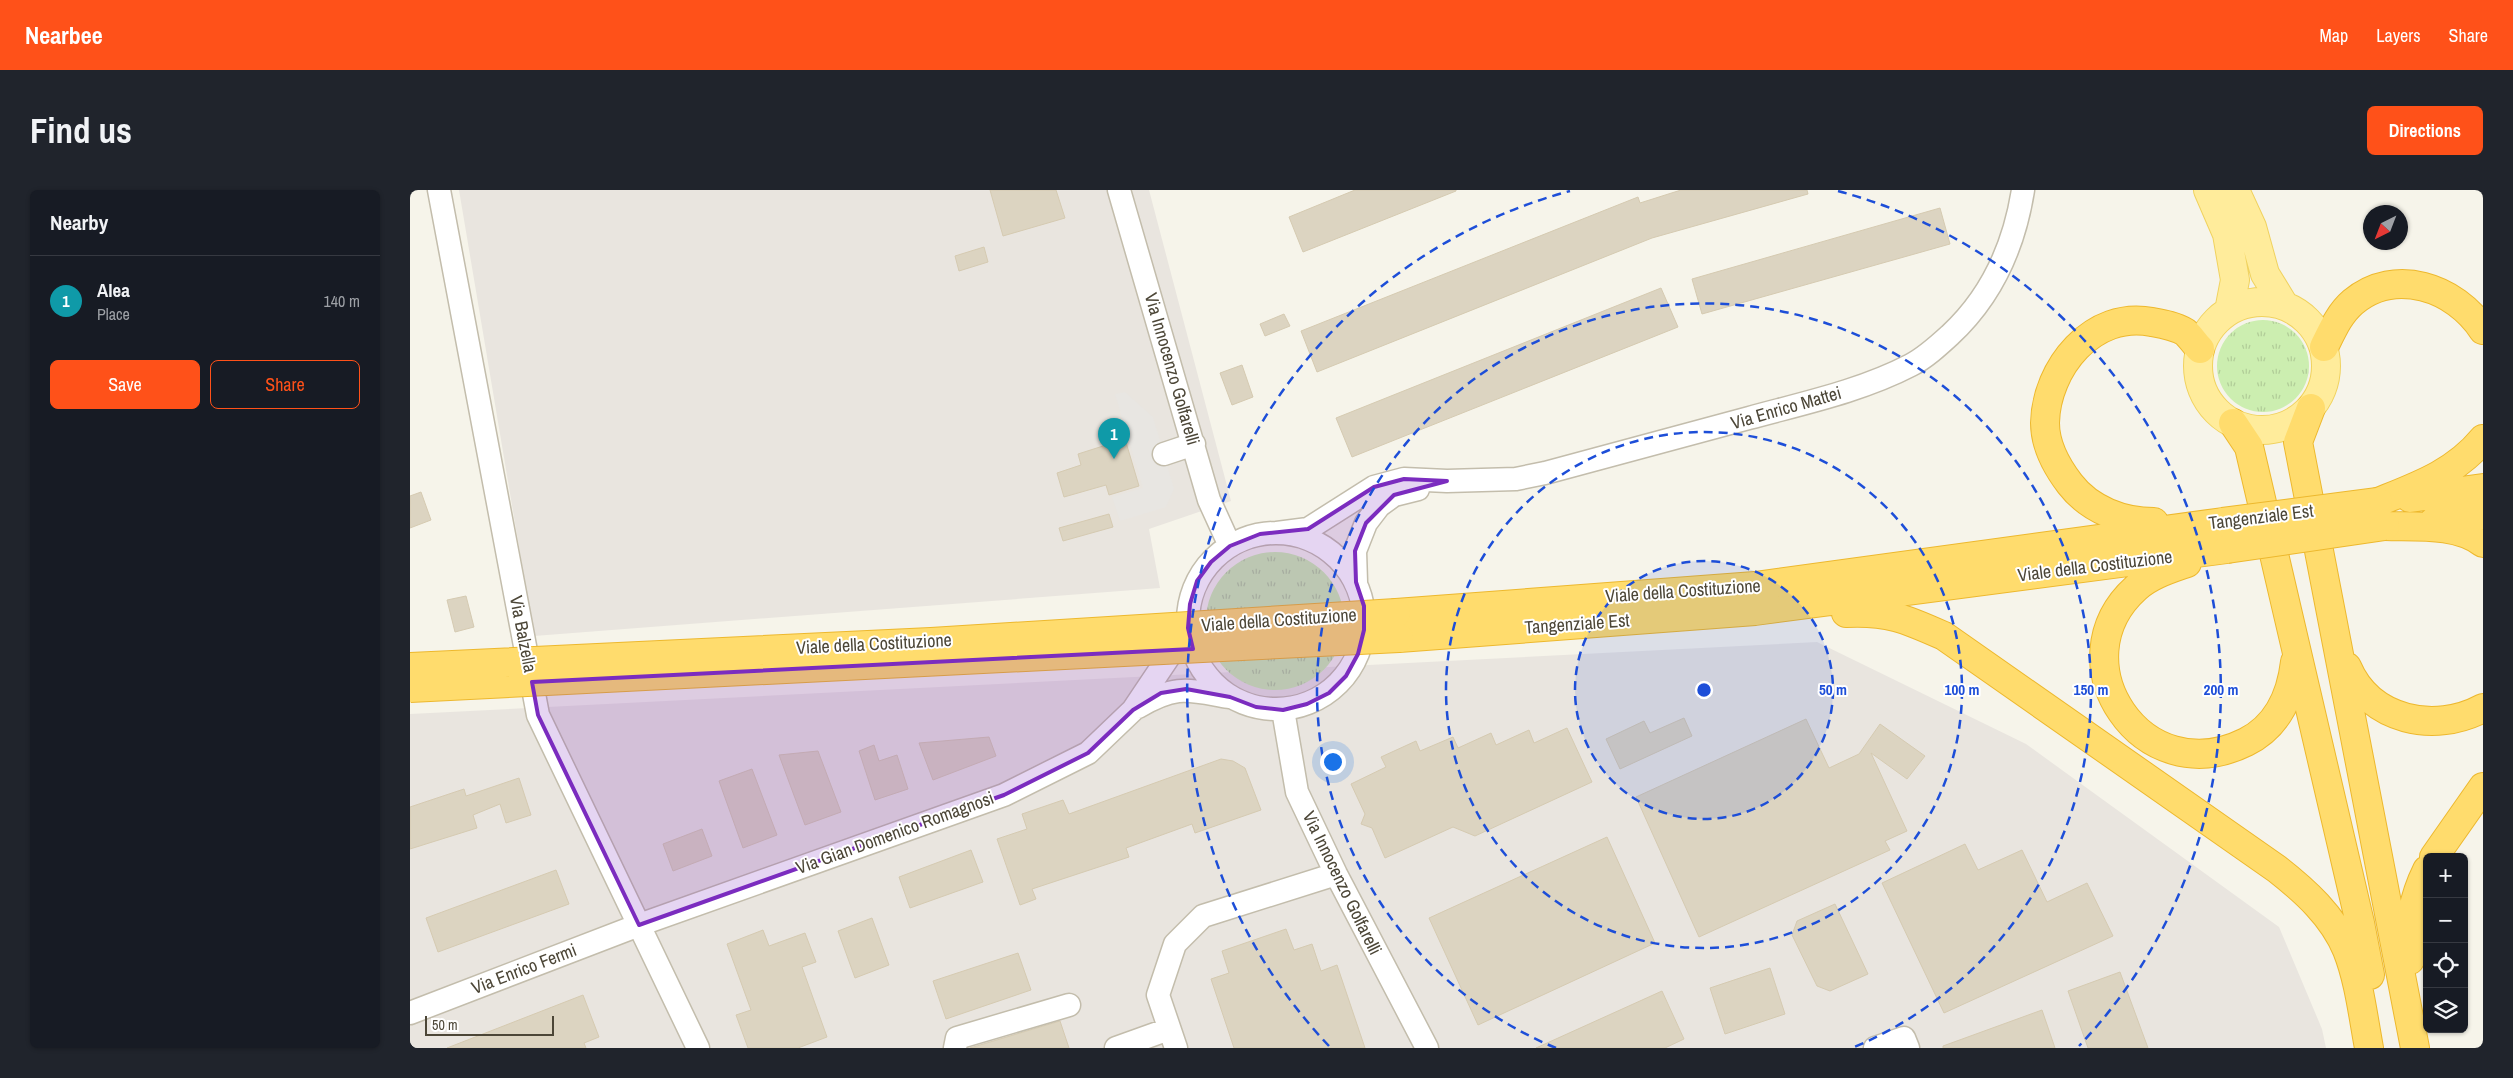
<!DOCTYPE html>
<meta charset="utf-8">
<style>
:root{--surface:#171b24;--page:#20242c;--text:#f1f3f6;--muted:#9ea1a6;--line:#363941;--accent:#ff5119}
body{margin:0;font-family:"Archivo Narrow",sans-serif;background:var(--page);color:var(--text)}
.controls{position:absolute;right:15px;bottom:15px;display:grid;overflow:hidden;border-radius:8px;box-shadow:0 1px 4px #0004}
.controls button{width:45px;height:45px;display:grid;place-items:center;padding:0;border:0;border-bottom:1px solid var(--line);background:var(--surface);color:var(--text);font:25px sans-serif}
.compass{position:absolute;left:1953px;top:15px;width:45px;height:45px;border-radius:50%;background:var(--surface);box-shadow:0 1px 4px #0004;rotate:222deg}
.scale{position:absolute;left:15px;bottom:12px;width:129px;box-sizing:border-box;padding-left:5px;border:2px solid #4c4637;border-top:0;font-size:14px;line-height:18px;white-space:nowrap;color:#4c4637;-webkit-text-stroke:4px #fff;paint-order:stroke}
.you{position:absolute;left:922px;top:571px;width:18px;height:18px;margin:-12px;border:4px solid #fff;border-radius:50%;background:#1a73e8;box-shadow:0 0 0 8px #1a73e833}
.badge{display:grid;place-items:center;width:32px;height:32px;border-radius:50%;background:var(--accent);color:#fff;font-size:16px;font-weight:700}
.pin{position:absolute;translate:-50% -41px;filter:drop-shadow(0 1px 2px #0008)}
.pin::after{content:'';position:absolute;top:26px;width:18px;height:15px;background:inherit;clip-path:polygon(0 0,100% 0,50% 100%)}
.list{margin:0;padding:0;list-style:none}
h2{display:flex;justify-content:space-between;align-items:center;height:65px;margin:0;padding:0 20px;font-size:21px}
h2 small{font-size:16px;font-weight:400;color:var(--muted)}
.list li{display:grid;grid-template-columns:32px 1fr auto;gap:15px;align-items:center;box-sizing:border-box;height:90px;padding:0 20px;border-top:1px solid var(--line)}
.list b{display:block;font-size:19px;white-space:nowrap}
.list p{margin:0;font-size:16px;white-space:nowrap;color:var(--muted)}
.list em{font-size:16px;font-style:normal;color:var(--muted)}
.actions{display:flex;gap:10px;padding:15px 20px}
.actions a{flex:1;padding:11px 0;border:1px solid var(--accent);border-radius:8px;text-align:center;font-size:18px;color:var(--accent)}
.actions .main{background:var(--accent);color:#fff}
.icon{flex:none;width:28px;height:28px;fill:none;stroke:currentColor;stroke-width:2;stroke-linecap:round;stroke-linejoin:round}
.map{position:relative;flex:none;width:2073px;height:858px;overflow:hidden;border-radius:8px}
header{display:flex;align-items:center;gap:30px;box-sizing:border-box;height:70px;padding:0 25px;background:var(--accent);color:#fff}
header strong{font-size:24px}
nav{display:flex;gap:28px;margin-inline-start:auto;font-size:18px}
.intro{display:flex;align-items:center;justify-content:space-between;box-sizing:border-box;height:120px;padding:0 30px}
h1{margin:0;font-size:35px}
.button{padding:12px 22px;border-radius:8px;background:var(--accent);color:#fff;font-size:18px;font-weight:700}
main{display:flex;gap:30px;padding:0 30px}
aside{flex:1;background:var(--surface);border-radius:8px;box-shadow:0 1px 4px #0004}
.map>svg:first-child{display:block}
.industrial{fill:#e9e5df}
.grass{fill:url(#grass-tufts)}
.parking{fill:#e8e6e2}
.building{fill:#dcd4c1;stroke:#d5cab1}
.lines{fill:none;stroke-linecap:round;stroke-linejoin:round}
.minor-casing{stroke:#c3bdac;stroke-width:25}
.major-casing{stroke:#f0d25f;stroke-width:30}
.highway-casing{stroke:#edb82e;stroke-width:30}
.minor{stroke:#fff;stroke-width:22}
.major{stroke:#ffec9b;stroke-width:28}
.highway{stroke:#ffdc6d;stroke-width:28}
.highway-bridge-casing{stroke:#edb82e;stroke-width:30;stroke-linecap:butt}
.highway-bridge{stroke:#ffdc6d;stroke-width:28}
.marked{fill:#7b2cbf;fill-opacity:0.2;stroke:#7b2cbf;stroke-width:4;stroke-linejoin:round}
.ring{fill:none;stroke:#1d4ed8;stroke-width:2.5;stroke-dasharray:9 6}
.labels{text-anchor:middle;stroke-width:4;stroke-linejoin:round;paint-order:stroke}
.street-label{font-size:18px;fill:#4c4637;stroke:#fff}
.centre{fill:#1d4ed8;stroke:#fff;stroke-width:2.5}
.ring-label{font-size:15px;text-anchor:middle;font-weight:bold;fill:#1d4ed8;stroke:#fff;stroke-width:4;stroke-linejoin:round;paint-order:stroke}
</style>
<header>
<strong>Nearbee</strong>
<nav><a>Map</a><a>Layers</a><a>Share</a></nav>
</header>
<div class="intro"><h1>Find us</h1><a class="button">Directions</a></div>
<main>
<aside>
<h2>Nearby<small></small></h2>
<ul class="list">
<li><span class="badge" style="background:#0f9aa8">1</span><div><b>Alea</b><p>Place</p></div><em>140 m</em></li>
</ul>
<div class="actions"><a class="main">Save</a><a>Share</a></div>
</aside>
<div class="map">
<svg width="2073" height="858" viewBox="0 0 2073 858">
<defs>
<pattern id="grass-tufts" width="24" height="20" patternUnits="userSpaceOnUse" patternTransform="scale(1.25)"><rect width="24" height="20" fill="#cceeb0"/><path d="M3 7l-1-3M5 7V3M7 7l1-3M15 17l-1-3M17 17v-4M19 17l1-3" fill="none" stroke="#b1cd98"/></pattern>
</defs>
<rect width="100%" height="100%" fill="#f6f4ea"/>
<path class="industrial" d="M49 0H739L821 311 739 339 750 398 124 446Z
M1407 452 1616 554 1869 737 1912 839 1916 858H0V524Z"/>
<path class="grass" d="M1807 176a46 46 0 1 1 92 0a46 46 0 1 1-92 0Z
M796 431a69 69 0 1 1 138 0a69 69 0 1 1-138 0Z"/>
<path class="parking" d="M715 202 743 227 764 299 756 317 710 331 702 307 733 298 705 204Z"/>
<path class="building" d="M580 0H646L655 28 593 46Z
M945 0H1046V1L893 62 879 27Z
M1271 0H1397L1398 4 1242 48 907 182 891 141 1228 7 1230 13Z
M1530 18 1540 54 1292 124 1282 89Z
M574 57 578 72 549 81 545 66Z
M1251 98 1268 137 942 267 926 228Z
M874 124 880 136 855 146 850 134Z
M832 175 843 207 822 215 810 183Z
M715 249 729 296 699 305 696 295 654 307 647 283 671 275 668 264Z
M11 302 21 330 0 338V306Z
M699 324 703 337 653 351 649 338Z
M56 406 64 437 45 442 37 410Z
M1274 528 1282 546 1210 579 1196 549 1234 531 1240 543Z
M1396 529 1419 578 1449 564 1470 534 1515 566 1497 589 1461 563 1497 641 1475 651 1480 660 1289 747 1226 607Z
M1157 538 1182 592 1065 646 1043 637 975 668 962 638 951 634 955 624 941 594 976 577 971 567 1006 551 1010 561 1043 547 1048 558 1081 543 1086 555 1119 540 1124 553Z
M579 547 586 566 523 590 509 553Z
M464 555 469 571 487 565 498 599 465 610 449 561Z
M408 561 431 622 395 635 369 565Z
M811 569 823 571 835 578 851 620 785 643 782 634 716 658 719 667 622 699 626 709 610 715 587 649 617 639 612 624 653 610 659 624Z
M342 579 367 645 333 658 309 591Z
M109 588 121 625 96 633 90 614 63 625 67 638 0 659V617L54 599 56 606Z
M292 639 302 666 263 681 253 654Z
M1197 647 1245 753 1068 835 1019 728Z
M1555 654 1568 680 1612 660 1637 712 1677 693 1703 746 1534 823 1472 693Z
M561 660 573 692 500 718 489 687Z
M146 680 159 714 28 762 16 728Z
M1425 714 1458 784 1420 801 1407 796 1382 745 1387 731Z
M462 728 479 775 445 788 428 741Z
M876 739 884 760 902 754 911 781 927 775 955 858H824L801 789 819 783 812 761Z
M353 740 359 756 395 743 406 772 392 777 417 847 388 858H338L326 825 341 820 317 754Z
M608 763 621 800 536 829 523 791Z
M1360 778 1375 824 1315 844 1300 798Z
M1710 782 1738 858H1678L1658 801Z
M1252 801 1274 849 1255 858H1126Z
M173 805 189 847 174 853 176 858H37Z
M1632 820 1645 858H1533V856Z
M650 831 659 858H560Z"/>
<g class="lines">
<g class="minor-casing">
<path id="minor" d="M29 0 128 525 288 858
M709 0 799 310 820 356
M754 264 784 254
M867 343 898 339 964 297 994 289 1037 291 1106 289 1135 283C1203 265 1271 246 1339 228 1394 213 1451 201 1501 175 1515 168 1528 156 1540 145 1582 106 1604 57 1613 0
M778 431a88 88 0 1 1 176 0a88 88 0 1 1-176 0Z
M946 392 945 361 956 333 969 316 984 305 1008 299
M728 517C767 494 778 500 819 507
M873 520 887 602 926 684 1017 858
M0 823 229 735 594 605 678 563 723 520 772 447
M545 858 547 848 659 815
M706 858 759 839
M766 858 748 805 765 754 793 726 926 684
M1465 858 1494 848 1498 858"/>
</g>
<g class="major-casing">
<path id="major" d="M1798 0 1817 44 1825 90 1819 121
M1825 0 1842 37 1855 84 1874 115
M1788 176a64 64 0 1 1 128 0a64 64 0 1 1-128 0Z"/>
</g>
<g class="highway-casing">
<path id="highway" d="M1914 157C1922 141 1929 124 1943 112 1985 77 2045 97 2073 140
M1901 218 1888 252 2005 858
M1823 233 1839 257 1950 733 1960 785
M2000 308 2073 298
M1968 312C2008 296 2045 283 2073 249
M2024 331 2073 325
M1744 332C1713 332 1680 320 1660 294 1647 277 1635 256 1635 233 1636 178 1683 120 1742 132 1753 134 1765 136 1775 142 1780 146 1785 154 1790 159
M1975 336C2006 337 2047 333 2073 353
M1777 373C1760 379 1740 385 1726 398 1645 471 1732 604 1836 552 1868 536 1881 506 1885 472
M986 423 1345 396 1813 332
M1436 423C1479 421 1496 429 1534 446L1867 679C1895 701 1923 726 1937 760 1949 790 1953 826 1959 858
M989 448 1345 421 1817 359
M1937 477C1960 531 2025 544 2073 518
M2024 667 2073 597
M2000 770C1996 741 2004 706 2017 680"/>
</g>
<use href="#minor" class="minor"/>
<use href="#major" class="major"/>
<use href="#highway" class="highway"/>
<g class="highway-bridge-casing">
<path id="highway-bridge" d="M1813 332 1968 312
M1817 359 1975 336
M0 477 521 452 986 423
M0 498 989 448"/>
</g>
<use href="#highway-bridge" class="highway-bridge"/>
</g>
<path class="marked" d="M994 289 1037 291 984 305 956 333 945 361 946 392 954 416V440L948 464 936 486 919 503 897 514 873 520 846 517 820 507 776 499 751 503 723 520 678 563 594 605 229 735 128 525 122 492 783 459 778 438 780 414 787 391 801 372 820 356 850 344 898 339 964 297Z"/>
<circle cx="1294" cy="500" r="129" fill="#1d4ed8" fill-opacity=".12"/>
<g class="ring">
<circle cx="1294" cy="500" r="129"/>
<circle cx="1294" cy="500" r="258"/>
<path d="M1146 858A387 387 0 1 1 1442 858"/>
<path d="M919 856A517 517 0 0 1 1160 1M1428 1A517 517 0 0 1 1669 856"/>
</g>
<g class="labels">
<g class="street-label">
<text transform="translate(762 179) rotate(74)" y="6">Via Innocenzo Golfarelli</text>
<text transform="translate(1376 218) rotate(-16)" y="6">Via Enrico Mattei</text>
<text transform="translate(1851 327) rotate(-7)" y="6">Tangenziale Est</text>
<text transform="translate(1685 376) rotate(-7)" y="6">Viale della Costituzione</text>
<text transform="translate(1273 401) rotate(-4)" y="6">Viale della Costituzione</text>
<text transform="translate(869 430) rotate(-4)" y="6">Viale della Costituzione</text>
<text transform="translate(1167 434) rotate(-4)" y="6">Tangenziale Est</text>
<text transform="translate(113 444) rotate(79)" y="6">Via Balzella</text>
<text transform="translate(464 454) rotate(-3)" y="6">Viale della Costituzione</text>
<text transform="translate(485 643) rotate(-20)" y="6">Via Gian Domenico Romagnosi</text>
<text transform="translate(932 693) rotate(64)" y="6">Via Innocenzo Golfarelli</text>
<text transform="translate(114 779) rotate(-21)" y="6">Via Enrico Fermi</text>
</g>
</g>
<circle cx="1294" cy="500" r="8" class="centre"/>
<g class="ring-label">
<text x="1423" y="505">50 m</text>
<text x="1552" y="505">100 m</text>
<text x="1681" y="505">150 m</text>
<text x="1811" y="505">200 m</text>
</g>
</svg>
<div class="controls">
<button>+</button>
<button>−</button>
<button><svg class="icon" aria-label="locate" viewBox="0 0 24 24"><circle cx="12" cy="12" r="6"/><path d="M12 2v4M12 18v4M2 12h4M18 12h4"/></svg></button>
<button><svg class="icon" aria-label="layers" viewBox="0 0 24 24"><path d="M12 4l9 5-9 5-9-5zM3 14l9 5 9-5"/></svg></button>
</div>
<svg class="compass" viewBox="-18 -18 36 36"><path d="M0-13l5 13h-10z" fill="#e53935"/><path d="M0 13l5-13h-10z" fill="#9ea1a6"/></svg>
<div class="scale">50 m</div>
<div class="you"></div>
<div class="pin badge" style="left:704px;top:269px;background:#0f9aa8">1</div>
</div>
</main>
